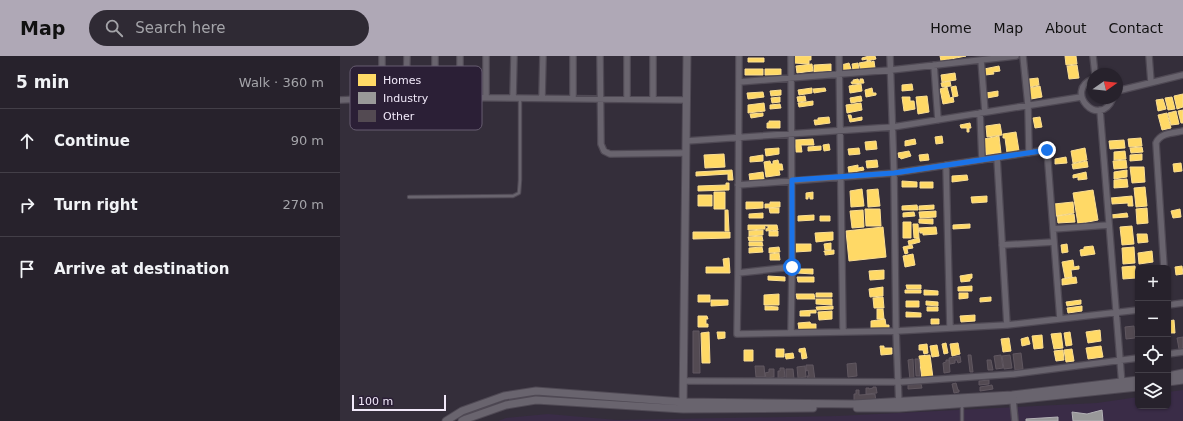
<!DOCTYPE html>
<meta charset="utf-8">
<style>
:root{--surface:#27222c;--page:#2f2a34;--text:#f1f3f6;--muted:#a4a4a9;--line:#433f48;--accent:#afa8b6}
body{margin:0;font-family:"DejaVu Sans",sans-serif;background:var(--page);color:var(--text)}
.controls{position:absolute;right:12px;bottom:12px;display:grid;overflow:hidden;border-radius:6px;box-shadow:0 1px 3px #0004}
.controls button{width:36px;height:36px;display:grid;place-items:center;padding:0;border:0;border-bottom:1px solid var(--line);background:var(--surface);color:var(--text);font:20px sans-serif}
.compass{position:absolute;left:747px;top:12px;width:36px;height:36px;border-radius:50%;background:var(--surface);box-shadow:0 1px 3px #0004;rotate:76deg}
.scale{position:absolute;left:12px;bottom:10px;width:94px;box-sizing:border-box;padding-left:4px;border:2px solid #f1e9f9;border-top:0;font-size:11px;line-height:14px;white-space:nowrap;color:#f1e9f9;-webkit-text-stroke:3px #2b1f36;paint-order:stroke}
.stop{position:absolute;width:12px;height:12px;margin:-9px;border:3px solid #1a73e8;border-radius:50%;background:#fff}
.stop.end{background:#1a73e8;border-color:#fff;box-shadow:0 1px 4px #0008}
.list{margin:0;padding:0;list-style:none}
h2{display:flex;justify-content:space-between;align-items:center;height:52px;margin:0;padding:0 16px;font-size:17px}
h2 small{font-size:13px;font-weight:400;color:var(--muted)}
.list li{display:grid;grid-template-columns:26px 1fr auto;gap:12px;align-items:center;box-sizing:border-box;height:64px;padding:0 16px;border-top:1px solid var(--line)}
.list b{display:block;font-size:15px;white-space:nowrap}
.list em{font-size:13px;font-style:normal;color:var(--muted)}
.icon{flex:none;width:22px;height:22px;fill:none;stroke:currentColor;stroke-width:2;stroke-linecap:round;stroke-linejoin:round}
.map{position:relative;flex:none;width:843px;height:365px;overflow:hidden}
header{display:flex;align-items:center;gap:24px;box-sizing:border-box;height:56px;padding:0 20px;background:var(--accent);color:#111}
header strong{font-size:19px}
nav{display:flex;gap:22px;margin-inline-start:auto;font-size:14px}
.search{width:280px;height:36px;background:var(--page);display:flex;align-items:center;gap:10px;box-sizing:border-box;padding:0 14px;border-radius:22px;color:var(--muted);font-size:15px}
main{display:flex}
aside{flex:1;background:var(--surface)}
.map>svg:first-child{display:block}
.built{fill:#3a2c47}
.homes{fill:#ffd966;stroke:#fbde92}
.industry{fill:#999;stroke:#b3b1b6}
.building{fill:#534a52;stroke:#605760}
.lines{fill:none;stroke-linecap:round;stroke-linejoin:round}
.service-casing{stroke:#4f4954;stroke-width:4.5}
.minor-casing{stroke:#4f4954;stroke-width:8}
.tertiary-casing{stroke:#4f4954;stroke-width:9}
.service{stroke:#69646e;stroke-width:2.5}
.minor{stroke:#69646e;stroke-width:5.5}
.tertiary{stroke:#69646e;stroke-width:7}
.route{stroke:#1a73e8;stroke-width:5}
.key{fill:#2b1f36;stroke:#665c70;stroke-width:1}
.key-label{font-size:11px;fill:#f1e9f9}
</style>
<header>
<strong>Map</strong>
<div class="search"><svg class="icon" aria-label="search" viewBox="0 0 24 24"><circle cx="10" cy="10" r="6"/><path d="M15 15l6 6"/></svg>Search here</div>
<nav><a>Home</a><a>Map</a><a>About</a><a>Contact</a></nav>
</header>
<main>
<aside>
<h2>5 min<small>Walk · 360 m</small></h2>
<ul class="list">
<li><svg class="icon" aria-label="ahead" viewBox="0 0 24 24"><path d="M12 20V5M6 11l6-6 6 6"/></svg><div><b>Continue</b></div><em>90 m</em></li>
<li><svg class="icon" aria-label="right" viewBox="0 0 24 24"><path d="M7 20v-9h11M14 6l5 5-5 5"/></svg><div><b>Turn right</b></div><em>270 m</em></li>
<li><svg class="icon" aria-label="arrive" viewBox="0 0 24 24"><path d="M6 21V4h12l-3 4 3 4H6"/></svg><div><b>Arrive at destination</b></div></li>
</ul>
</aside>
<div class="map">
<svg width="843" height="365" viewBox="0 0 843 365">
<rect width="100%" height="100%" fill="#342e3a"/>
<path class="built" d="M843 334V365H158L166 362 208 358 277 364 498 360 757 347 798 341V350H828V336Z"/>
<path class="homes" d="M454 0H471V4H469V8L454 7Z
M529 0H535L536 3 527 5V3L522 4V2Z
M600 0H626L601 5Z
M725 0H736L737 8 726 9Z
M408 2H424V6H408Z
M530 5 531 6 534 5 535 12 521 15 519 7Z
M509 7 511 13 502 15 501 9Z
M518 7 519 13 513 14 512 8Z
M472 8 473 15 457 17 456 10Z
M491 8V15L474 16V9Z
M737 9 739 22 729 23 727 10Z
M659 10 660 15 653 16 654 18 645 19 644 13Z
M405 13H423V19H405Z
M425 13H441V19H425Z
M615 17 616 24 602 26 601 19Z
M698 22 699 29 690 31 689 23Z
M518 23 519 25H520V23H523L524 27 512 28 511 26H513V24Z
M610 25 611 30 602 31 601 27Z
M521 28 522 35 510 37 509 30Z
M572 28 573 34 562 35V29Z
M616 30 618 40 613 41 611 31Z
M700 30 702 41 691 43 689 32Z
M607 31 610 42 613 41 614 46 603 48 600 33Z
M472 32V37L459 39 458 34Z
M485 32 486 35 474 37 473 33Z
M532 32 533 37H536V39L526 41 525 34Z
M441 34V39L431 40 430 35Z
M658 35V40L647 42 646 37Z
M423 36 424 41 408 43 407 37Z
M843 38V51L837 53 834 40Z
M465 40 466 45 458 46 457 41Z
M521 40 522 45 511 47 510 42Z
M587 40 589 56 578 58 576 41Z
M440 41V46L432 47 431 42Z
M562 41H570V45H574L575 53 564 55Z
M832 41 835 53 828 54 825 42Z
M823 43 826 53 818 55 816 44Z
M473 45V49L459 51 458 47Z
M424 47 425 55 408 57V49Z
M521 47 522 54 507 57 506 49Z
M440 48 441 52 430 53V49Z
M843 54V67H841L838 55Z
M836 55 839 68 831 69 828 57Z
M423 57V60L411 62 410 58Z
M827 57 831 72 822 74 818 59Z
M508 59H511L512 63 522 61V64L510 66Z
M489 61 490 67 475 69 474 64H478V62Z
M700 61 702 71 695 72 693 62Z
M429 65H440V72H427V67H429Z
M630 67 631 72H629V76H627V72H621L620 69Z
M660 68 662 79 647 81 646 70Z
M676 76 679 95 667 97 665 82H663V78Z
M602 80 603 87 596 88 595 81Z
M659 80 661 97 646 99 644 83Z
M801 82 802 90 789 91 788 83Z
M473 83 474 89H461L462 96H456L455 84Z
M575 83 576 88 565 90V85Z
M784 84 785 92 770 93 769 85Z
M536 85 537 93 526 94 525 86Z
M489 88 490 94 484 95 483 89Z
M481 90V94L468 95V91Z
M802 91 803 96 791 97 790 92Z
M439 92V98L426 100 425 93Z
M519 92 520 98 509 99 508 93Z
M745 92 747 104 733 107 731 95Z
M569 95 571 100 561 103 560 101 559 102 558 97Z
M785 95 786 103 774 104V96Z
M384 98 385 111 365 112 364 99Z
M588 98 589 104 580 105 579 99Z
M802 98V104L790 105V99Z
M423 99V105L410 106V101Z
M726 101 727 107 715 108V103Z
M438 104 439 108H442L443 114H439L440 119 426 121 424 106 430 105 431 108H433V105Z
M537 104 538 111 527 112 526 105Z
M786 104 787 112 774 113 773 105Z
M747 105 748 111 733 113 732 108Z
M841 107 842 115 834 116 833 108Z
M518 109V112L523 111 524 114 509 117 508 111Z
M790 111H804L805 126 792 127Z
M392 114 393 124H388V118L356 120V116Z
M787 114V121L774 123V116Z
M423 116 424 123 410 125 409 118Z
M746 116 747 123 738 124V121L733 122V119Z
M627 119 628 124 612 126V120Z
M787 123 788 131 774 132V124Z
M562 125 577 126V131H562Z
M580 126H593V132H580Z
M386 127H389V134L358 135V130L386 129Z
M805 131 807 150 796 151 794 132Z
M522 133 524 150 511 151 510 135Z
M538 133 540 150 528 151 527 134Z
M753 134 758 164 738 168 733 137Z
M374 136H385V153H374Z
M473 136V143H470V141H468V143H466V137Z
M358 139H372V150H358Z
M647 140V146L632 147 631 141Z
M792 140 793 150H788V147L772 148 771 142Z
M406 146H423V152L406 153Z
M430 146H440V151L425 152V148H430Z
M733 146 734 157 716 160 714 148Z
M577 149 578 154H562V150Z
M594 149V153L579 154V150Z
M429 152H439V157H430Z
M807 152 808 167 797 168 796 153Z
M525 153H540L541 170H526Z
M840 153 841 161 833 162 831 155Z
M385 154H388L389 175H385Z
M523 154 524 171 512 172 510 155Z
M596 155V161L580 162 579 156Z
M574 156 575 160 563 161V157Z
M423 157V162H409V158Z
M787 157 788 161 771 162V159Z
M734 158 735 166 718 167 717 160Z
M474 159V164L458 165V160Z
M480 160H490V165H480Z
M579 163H593V168L579 167Z
M563 166H571V182H563Z
M573 168H578L579 182H574Z
M630 168V172L613 173V169Z
M408 169H425V173L408 174Z
M425 169H437L438 174 433 175V174L426 175V173L428 172V170H426Z
M792 170 794 188 782 189 780 171Z
M543 171 546 201 509 205 506 175Z
M596 171 597 178 583 179V177H580L579 172Z
M423 174V179L409 180V175Z
M429 175H438V180H429Z
M353 176H390V182L353 183Z
M493 176V184L476 186 475 177Z
M797 178H807L808 186 798 187Z
M422 180 423 185H409L408 181Z
M579 182 580 186 569 189 568 185Z
M409 186H422L423 190H409Z
M491 187V194H485L484 188Z
M455 188H471V195L455 196Z
M727 188 728 196 722 197 721 189Z
M572 189 573 192 567 193 568 197 565 198 563 191Z
M753 190 755 198 741 200 740 194 744 193V191Z
M422 191 423 196 409 197V192Z
M439 191 440 196 429 197V192Z
M794 191 795 207 783 208 782 192Z
M494 194V198L485 199V196H484V195Z
M812 195 813 206 799 208 798 197Z
M439 197 440 204H430V198Z
M573 198 575 209 565 211 563 200Z
M389 202 390 217H366V211H384L383 203Z
M733 204 734 211 739 210V213L731 214 732 221 725 222 722 206Z
M795 210 796 222 783 223 782 211Z
M842 210 843 218 836 219 835 211Z
M457 213H473V218L457 217Z
M544 214V223L530 224 529 215Z
M632 218V222L630 223V225L621 226 620 220Z
M428 220 445 221V225L428 224Z
M457 221H474V226H458Z
M736 221 737 227 722 229V223Z
M566 229H581V233H567Z
M632 230V235H618V231Z
M543 231V240L530 241 529 233Z
M565 234H581V237H565Z
M584 234 598 235V239H584Z
M476 237H492V241H476Z
M619 237H628V242L619 243Z
M439 238V249H424V239Z
M456 238H474L475 243H457Z
M358 239H370V246H358Z
M543 241 544 252H534L533 242Z
M651 241V245L640 246V242Z
M476 243H492V249L476 248Z
M371 244H388V249L371 250Z
M741 244V248L727 250 726 246Z
M566 245H579V251H566Z
M586 245 598 246V250L586 249Z
M425 250 438 251V254H425Z
M493 250V253L477 254 476 251Z
M742 250V255L728 257 727 252Z
M587 251H598V255H587Z
M537 253H543L544 263H537Z
M476 254V257H470V260H460V255Z
M492 255V263L479 264 478 256Z
M566 256 581 257V261H566Z
M635 259V265L621 266 620 260Z
M358 260H367L368 263H366V268H368V271H358Z
M545 263 546 269H549V274H531V265Z
M591 263H599V268H591Z
M834 264 835 277H828V265Z
M470 266 471 268H476V274H459L458 267Z
M760 274 761 285 748 287 746 276Z
M369 276 370 307H362L361 277Z
M377 276H385V282L378 283Z
M730 276 732 289 726 290 724 277Z
M721 277 723 292 714 293 711 278Z
M702 279 703 292 694 293 692 280Z
M688 281 690 288 682 290 681 283Z
M669 282 671 295 663 296 661 283Z
M606 287 608 297 604 298 602 288Z
M618 287 620 298 612 300 610 288Z
M587 288 588 297 584 298 583 294H579V289Z
M597 289 599 300 592 301 590 290Z
M540 290H544V292H552V298L541 299Z
M761 290 763 301 748 303 746 292Z
M465 292 467 302 462 303 461 296H459V293Z
M436 293H444V301H436Z
M732 293 734 305 726 306 724 294Z
M404 294H413V305H404Z
M723 294 724 304 716 305 714 295Z
M453 297 454 302 446 303 445 298Z
M590 299 593 322 582 323 579 300Z"/>
<path class="industry" d="M762 354 763 365H733L732 356 747 358Z
M718 361V365H686V363Z"/>
<path class="building" d="M794 270 795 282 786 283 785 271Z
M353 275H359L360 317H353Z
M843 281V292L839 293 837 282Z
M681 297 683 313 675 314 673 298Z
M628 299H631L633 316H630Z
M661 299 663 312 656 313 654 300Z
M670 299 672 312 664 313 662 300Z
M620 300 621 306 618 307 617 304H615V307L610 308 609 302Z
M573 303 574 323 570 324 568 304Z
M575 303H579L580 320H576Z
M606 304H609L610 316 604 317 603 307 606 306Z
M647 304H651L653 314H648Z
M516 307 517 320 508 321 507 308Z
M466 309H473L475 324 468 325 467 320H469L468 314 466 315Z
M415 310H424L425 321H416Z
M465 310 466 321 458 322 457 311Z
M440 312H444L445 321 438 322V315H440Z
M429 313H434V321L426 322 425 317 429 316Z
M446 313H453L454 323H446Z
M649 324V328L639 329V325Z
M616 327 618 334H619V336L614 337 612 328Z
M581 328 582 332 568 333V329Z
M652 329 653 333 640 335V331Z
M533 331H536L537 337 526 338V332H529V333L533 332Z
M516 334H519V339L535 338 536 346H514V338H516Z"/>
<g class="lines">
<g class="service-casing">
<path id="service" d="M69 141 173 140 179 137 180 124V43
M622 365V350"/>
</g>
<g class="minor-casing">
<path id="minor" d="M260 0 261 88 264 95 270 98 346 97
M313 0V43
M399 0 398 217 397 278 556 275 667 269 798 254
M451 0 452 211 451 277
M499 0 503 276
M550 0 554 117 556 275 559 350
M683 0 688 49 689 97
M753 0 755 18
M809 0 811 26
M641 4 645 56
M594 9 598 64
M753 23C723 34 759 75 773 42
M399 26 551 14 676 0
M777 35 843 19
M66 41 67 0
M95 41V0
M120 41V0
M42 42V0
M146 42V0
M173 42 174 0
M202 42 203 0
M233 42V0
M287 43V0
M0 44 66 41 347 44
M760 54 782 329
M640 57 642 104
M346 85 553 71 741 41
M657 102 667 269
M606 109 610 272
M398 129 554 117 707 94 720 263
M713 173 769 169
M662 189 714 186
M824 212 816 87C820 77 833 77 843 75
M398 217 452 211
M828 249 843 247
M828 298 843 296
M344 325 559 326 674 318 798 302
M673 344 675 365"/>
</g>
<g class="tertiary-casing">
<path id="tertiary" d="M828 320 843 317
M828 326 843 324
M343 351 347 0
M517 352H559L673 344 798 331
M106 365 122 355 164 340 196 335 343 346 514 348 672 339 798 324
M122 365 126 363 166 349 196 344 343 353 473 352"/>
</g>
<use href="#service" class="service"/>
<use href="#minor" class="minor"/>
<use href="#tertiary" class="tertiary"/>
</g>
<g class="lines">
<path class="route" d="M452 211V124L554 117 707 94"/>
</g>
<rect x="10" y="10" width="132" height="64" rx="6" class="key"/>
<rect x="18" y="18" width="18" height="12" fill="#ffd966"/>
<rect x="18" y="36" width="18" height="12" fill="#999"/>
<rect x="18" y="54" width="18" height="12" fill="#534a52"/>
<g class="key-label">
<text x="43" y="28">Homes</text>
<text x="43" y="46">Industry</text>
<text x="43" y="64">Other</text>
</g>
</svg>
<div class="controls">
<button>+</button>
<button>−</button>
<button><svg class="icon" aria-label="locate" viewBox="0 0 24 24"><circle cx="12" cy="12" r="6"/><path d="M12 2v4M12 18v4M2 12h4M18 12h4"/></svg></button>
<button><svg class="icon" aria-label="layers" viewBox="0 0 24 24"><path d="M12 4l9 5-9 5-9-5zM3 14l9 5 9-5"/></svg></button>
</div>
<svg class="compass" viewBox="-18 -18 36 36"><path d="M0-13l5 13h-10z" fill="#e53935"/><path d="M0 13l5-13h-10z" fill="#a4a4a9"/></svg>
<div class="scale">100 m</div>
<div class="stop" style="left:452px;top:211px"></div>
<div class="stop end" style="left:707px;top:94px"></div>
</div>
</main>
